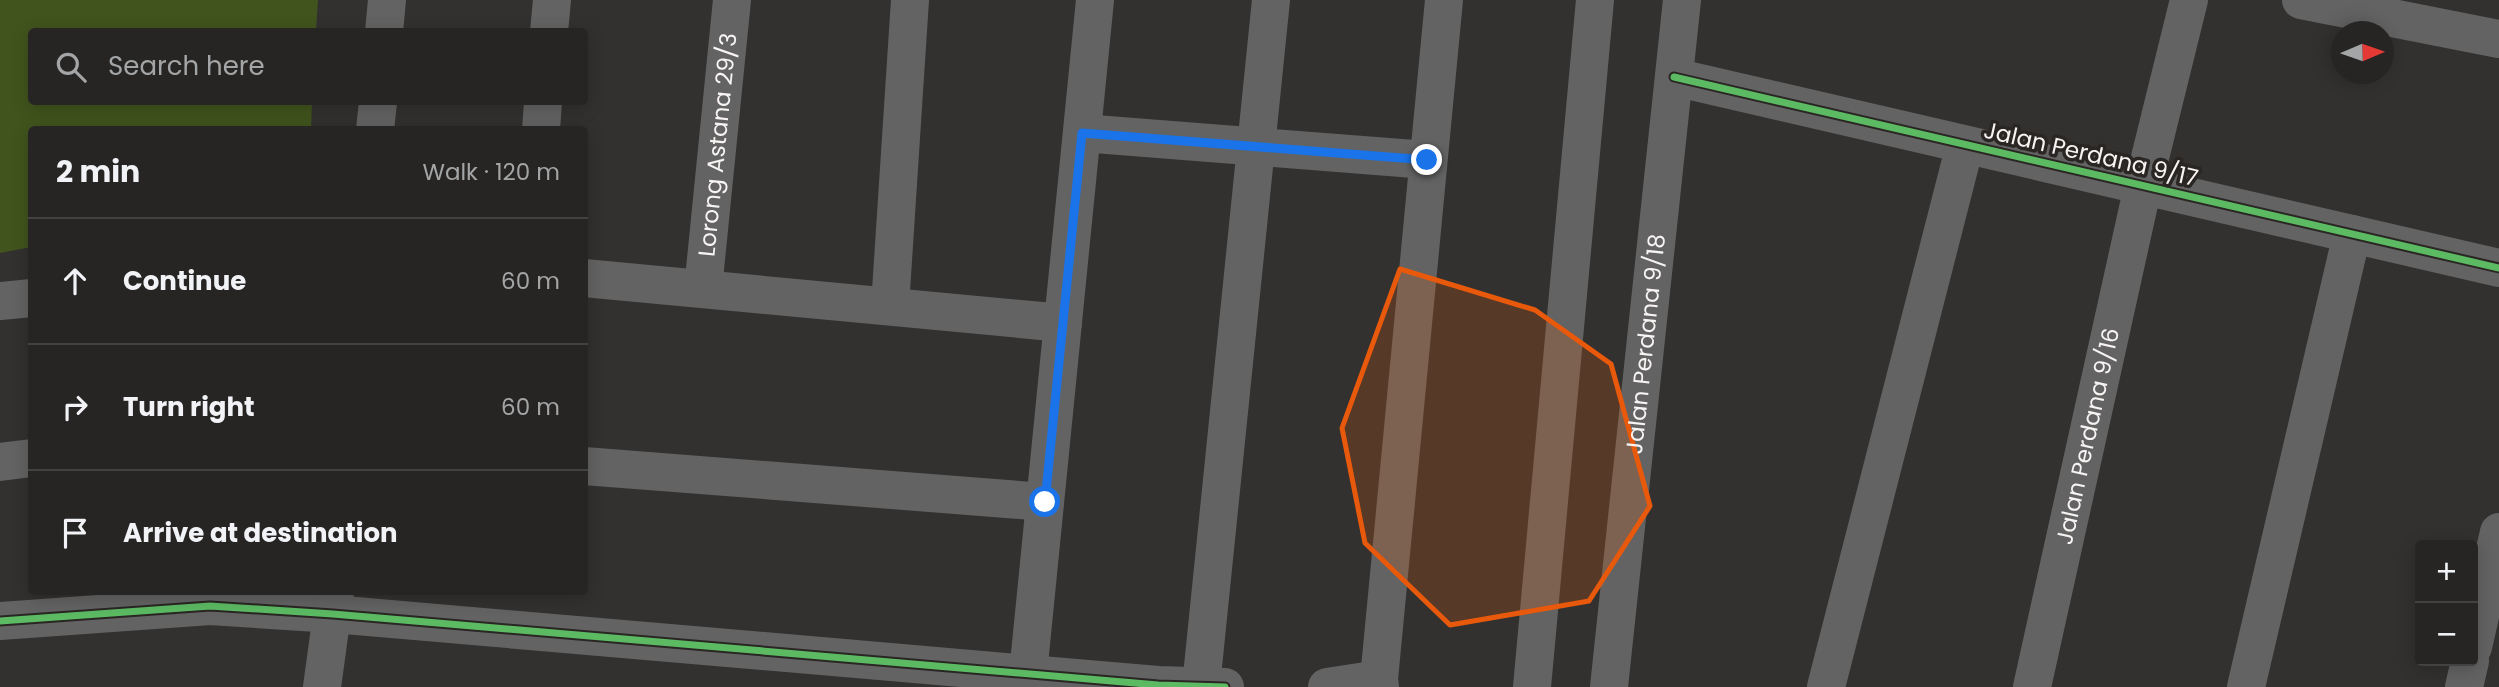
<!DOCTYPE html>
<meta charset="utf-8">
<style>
:root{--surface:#262523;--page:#2e2d2b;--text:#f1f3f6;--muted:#a4a5a6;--line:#424241}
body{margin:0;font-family:Poppins,sans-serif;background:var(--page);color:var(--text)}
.controls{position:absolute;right:21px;bottom:21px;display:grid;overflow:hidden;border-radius:7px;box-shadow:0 4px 18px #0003}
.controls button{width:63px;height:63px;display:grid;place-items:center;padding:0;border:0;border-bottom:2px solid var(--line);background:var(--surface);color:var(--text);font:35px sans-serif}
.compass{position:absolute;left:2331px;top:21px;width:63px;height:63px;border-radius:50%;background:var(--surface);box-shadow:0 4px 18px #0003;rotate:88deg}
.stop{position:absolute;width:21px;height:21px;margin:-16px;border:5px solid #1a73e8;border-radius:50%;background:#fff}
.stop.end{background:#1a73e8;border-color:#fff;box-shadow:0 2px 7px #0008}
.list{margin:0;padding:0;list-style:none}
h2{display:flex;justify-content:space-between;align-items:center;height:91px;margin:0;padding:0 28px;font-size:30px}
h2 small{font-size:23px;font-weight:400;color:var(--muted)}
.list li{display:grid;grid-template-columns:46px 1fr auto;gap:21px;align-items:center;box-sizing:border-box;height:126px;padding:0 28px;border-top:2px solid var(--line)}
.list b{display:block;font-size:26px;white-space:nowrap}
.list em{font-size:23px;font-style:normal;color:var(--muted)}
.icon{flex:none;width:38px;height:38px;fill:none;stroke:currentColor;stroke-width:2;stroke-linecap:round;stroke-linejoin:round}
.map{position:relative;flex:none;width:2499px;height:687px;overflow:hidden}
.search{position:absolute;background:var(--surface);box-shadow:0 4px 18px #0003;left:28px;top:28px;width:560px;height:77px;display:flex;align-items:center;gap:18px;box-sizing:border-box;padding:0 24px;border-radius:7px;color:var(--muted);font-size:26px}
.panel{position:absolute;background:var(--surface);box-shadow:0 4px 18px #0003;left:28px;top:126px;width:560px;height:469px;border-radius:7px}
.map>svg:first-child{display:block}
.green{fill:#41541d}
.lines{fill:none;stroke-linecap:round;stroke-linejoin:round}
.minor{stroke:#636363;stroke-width:38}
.cycleway-casing{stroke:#2a2624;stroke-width:11}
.cycleway{stroke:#5cba63;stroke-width:7}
.route{stroke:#1a73e8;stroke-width:9}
.marked{fill:#e8590c;fill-opacity:0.2;stroke:#e8590c;stroke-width:5;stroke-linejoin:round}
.labels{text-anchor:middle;stroke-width:7;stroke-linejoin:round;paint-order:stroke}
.street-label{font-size:23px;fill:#f7f4f3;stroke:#2a2624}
</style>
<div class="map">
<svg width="2499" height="687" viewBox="0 0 2499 687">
<rect width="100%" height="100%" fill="#33312f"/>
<path class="green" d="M0 0H318L316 31 32 32V102H312L311 129 32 130 31 247 0 253Z"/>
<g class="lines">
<g class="minor">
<path d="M2301 0 2499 39"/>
<path d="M384 32 387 0"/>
<path d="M549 32 552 0"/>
<path d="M1674 77 2499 268"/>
<path d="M375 130 378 102"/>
<path d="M541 130 543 102"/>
<path d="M1082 133 1427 160"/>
<path d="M584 278 1063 323"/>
<path id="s1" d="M703 289 732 0"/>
<path d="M0 301 32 298"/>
<path d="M890 306 910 0"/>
<path d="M0 462 32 458"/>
<path d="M584 466 1045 502"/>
<path d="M0 621 210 606 333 614 1158 685 1225 687"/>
<path d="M2473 647 2499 532"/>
<path d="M1028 674 1095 0"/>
<path d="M1201 686 1271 0"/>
<path d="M322 687 335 592"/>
<path d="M1327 687 1379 679"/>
<path d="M1380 687 1379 679 1444 0"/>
<path d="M1532 687 1595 0"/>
<path id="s2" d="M1609 687 1682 0"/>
<path d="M1826 687 1965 145"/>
<path id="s3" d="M2032 687 2143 186 2189 0"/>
<path d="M2246 687 2352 234"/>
<path d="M2464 687 2470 661"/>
</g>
<g class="cycleway-casing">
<path id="cycleway" d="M1674 77 2499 268
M0 621 210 606 333 614 1158 685 1225 687"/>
</g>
<use href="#cycleway" class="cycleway"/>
</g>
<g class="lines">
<path class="route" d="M1045 502 1082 133 1427 160"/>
</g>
<path class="marked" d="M1400 269 1535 310 1611 364 1650 506 1589 601 1450 625 1365 543 1342 428Z"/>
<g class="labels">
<g class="street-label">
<text dy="8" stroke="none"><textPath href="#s1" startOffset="145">Lorong Astana 29/3</textPath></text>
<text transform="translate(2091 154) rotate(13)" y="8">Jalan Perdana 9/17</text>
<text dy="8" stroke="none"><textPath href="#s2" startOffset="345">Jalan Perdana 9/18</textPath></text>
<text dy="8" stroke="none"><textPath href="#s3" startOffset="257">Jalan Perdana 9/16</textPath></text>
</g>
</g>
</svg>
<div class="controls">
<button>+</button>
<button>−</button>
</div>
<svg class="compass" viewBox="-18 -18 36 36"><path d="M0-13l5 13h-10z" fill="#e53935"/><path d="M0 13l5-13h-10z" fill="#a4a5a6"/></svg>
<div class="stop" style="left:1045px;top:502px"></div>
<div class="stop end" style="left:1427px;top:160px"></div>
<div class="search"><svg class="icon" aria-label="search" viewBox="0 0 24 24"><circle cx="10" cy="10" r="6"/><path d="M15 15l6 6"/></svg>Search here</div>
<section class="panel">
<h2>2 min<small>Walk · 120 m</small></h2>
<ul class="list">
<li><svg class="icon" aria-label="ahead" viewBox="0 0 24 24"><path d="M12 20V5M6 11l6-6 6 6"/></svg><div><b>Continue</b></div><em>60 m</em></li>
<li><svg class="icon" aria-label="right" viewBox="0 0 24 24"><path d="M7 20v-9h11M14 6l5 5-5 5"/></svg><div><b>Turn right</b></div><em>60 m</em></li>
<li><svg class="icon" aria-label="arrive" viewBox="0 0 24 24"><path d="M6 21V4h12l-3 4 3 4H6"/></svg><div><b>Arrive at destination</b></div></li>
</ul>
</section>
</div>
